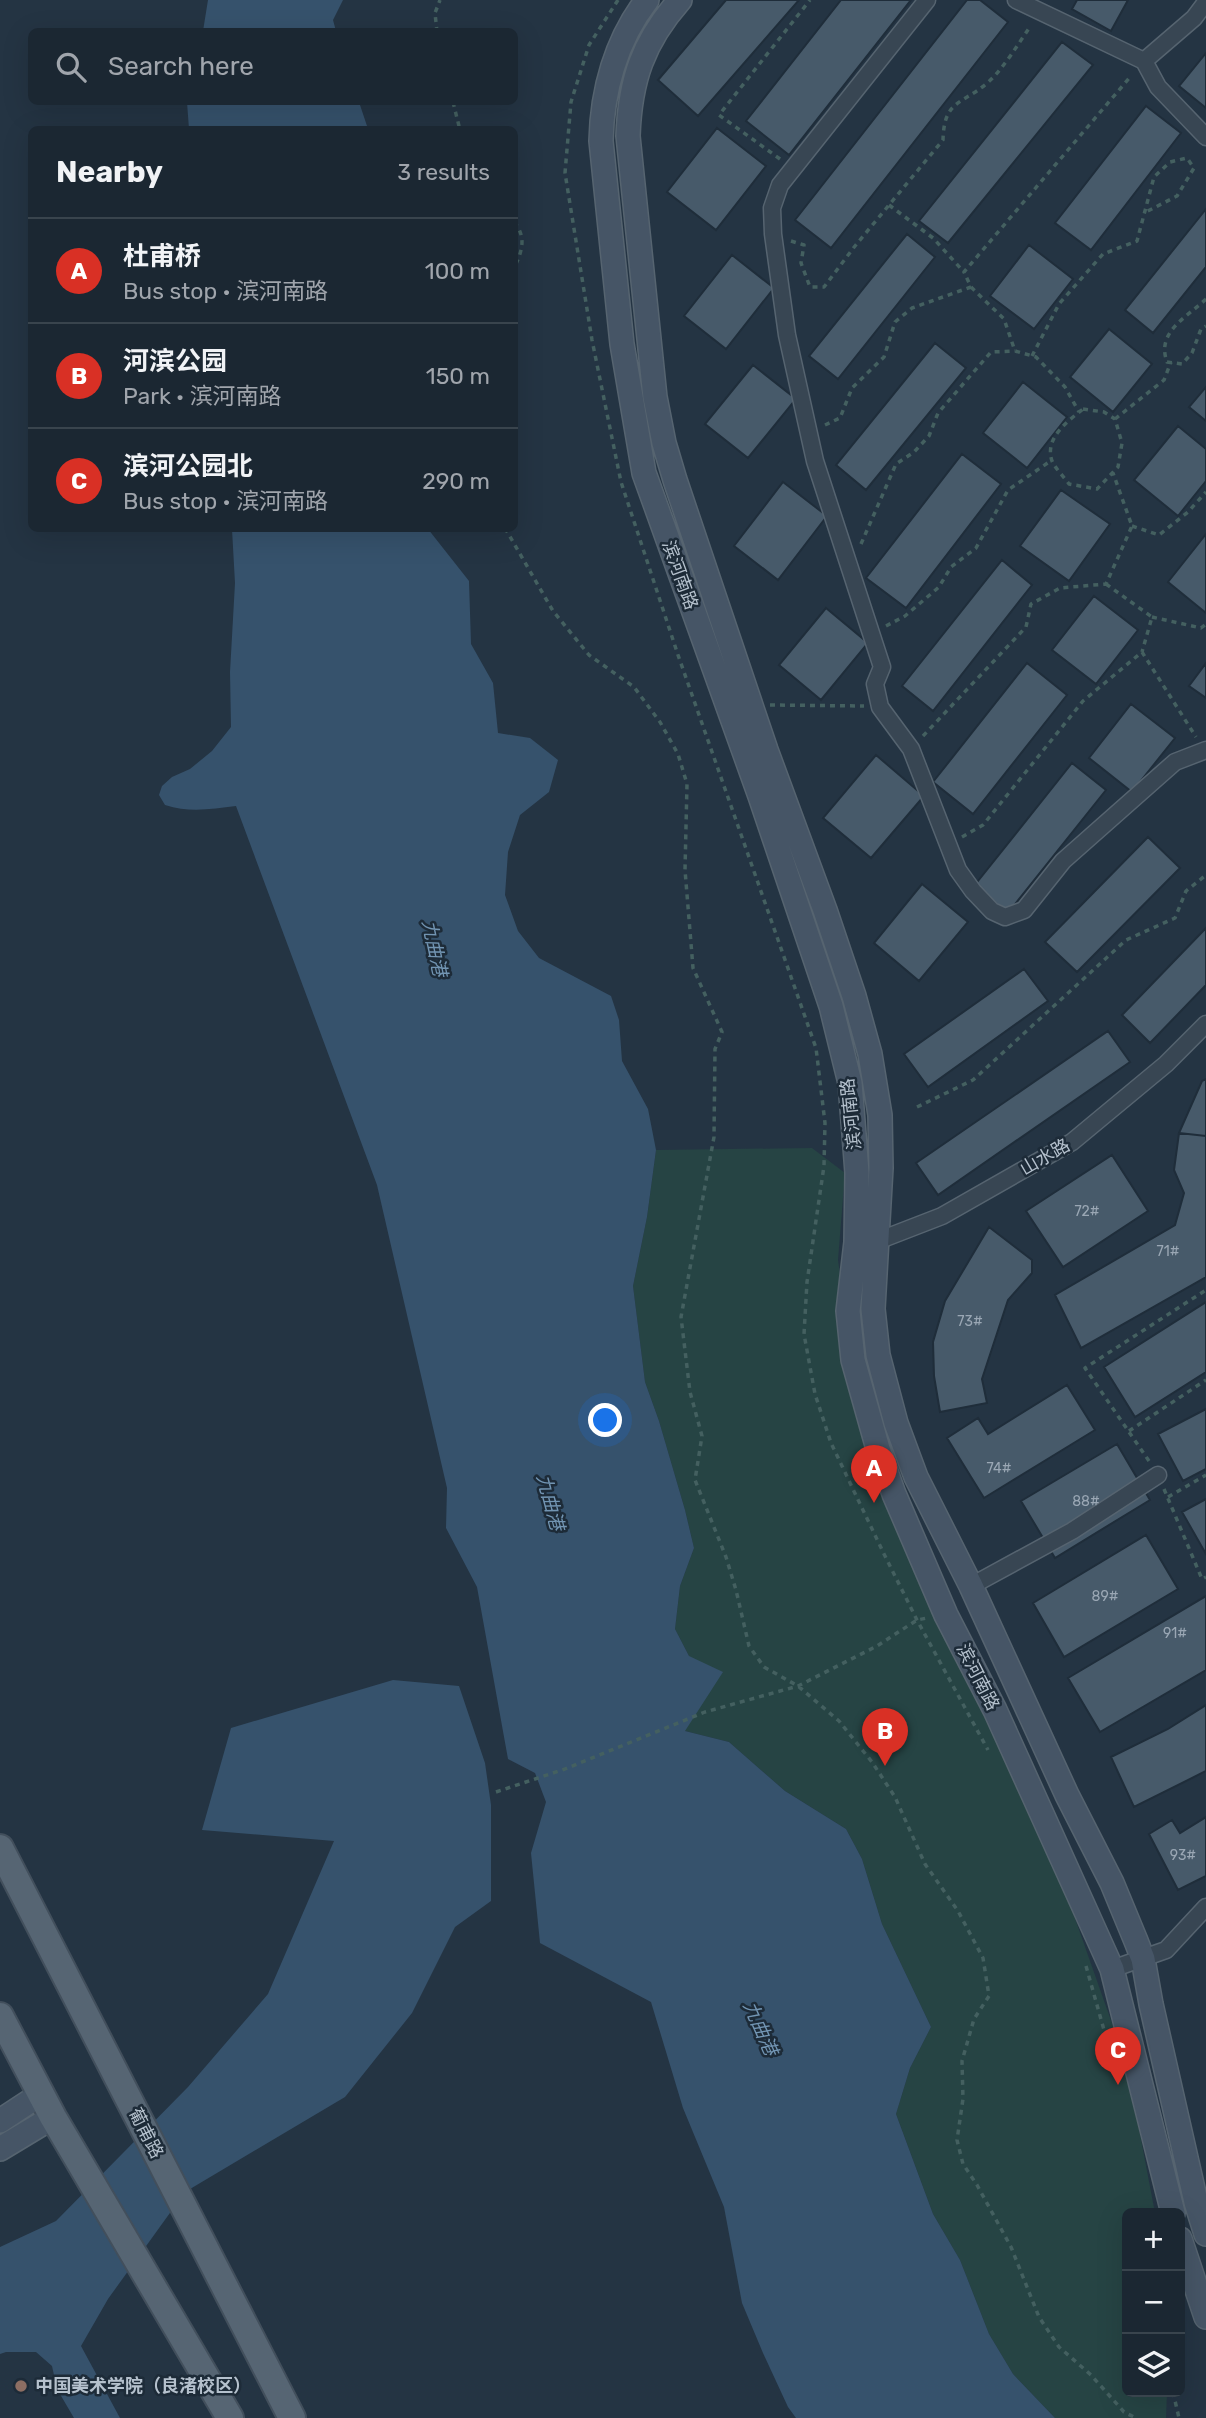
<!DOCTYPE html>
<meta charset="utf-8">
<style>
:root{--surface:#1b2732;--page:#242f3a;--text:#f1f3f6;--muted:#a0a5ac;--line:#39444d;--accent:#d93025}
body{margin:0;font-family:Rubik,"Noto Sans SC",sans-serif;background:var(--page);color:var(--text)}
.controls{position:absolute;right:21px;bottom:21px;display:grid;overflow:hidden;border-radius:10px;box-shadow:0 7px 28px #0002}
.controls button{width:63px;height:63px;display:grid;place-items:center;padding:0;border:0;border-bottom:2px solid var(--line);background:var(--surface);color:var(--text);font:35px sans-serif}
.you{position:absolute;left:606px;top:1421px;width:24px;height:24px;margin:-18px;border:5px solid #fff;border-radius:50%;background:#1a73e8;box-shadow:0 0 0 10px #1a73e833}
.badge{display:grid;place-items:center;width:46px;height:46px;border-radius:50%;background:var(--accent);color:#fff;font-size:23px;font-weight:700}
.pin{position:absolute;translate:-50% -58px;filter:drop-shadow(0 2px 4px #0008)}
.pin::after{content:'';position:absolute;top:37px;width:24px;height:21px;background:inherit;clip-path:polygon(0 0,100% 0,50% 100%)}
.list{margin:0;padding:0;list-style:none}
h2{display:flex;justify-content:space-between;align-items:center;height:91px;margin:0;padding:0 28px;font-size:30px}
h2 small{font-size:23px;font-weight:400;color:var(--muted)}
.list li{display:grid;grid-template-columns:46px 1fr auto;gap:21px;align-items:center;box-sizing:border-box;height:105px;padding:0 28px;border-top:2px solid var(--line)}
.list b{display:block;font-size:26px;white-space:nowrap}
.list p{margin:0;font-size:23px;white-space:nowrap;color:var(--muted)}
.list em{font-size:23px;font-style:normal;color:var(--muted)}
.icon{flex:none;width:38px;height:38px;fill:none;stroke:currentColor;stroke-width:2;stroke-linecap:round;stroke-linejoin:round}
.map{position:relative;flex:none;width:1206px;height:2418px;overflow:hidden}
.search{position:absolute;background:var(--surface);box-shadow:0 7px 28px #0002;left:28px;top:28px;width:490px;height:77px;display:flex;align-items:center;gap:18px;box-sizing:border-box;padding:0 24px;border-radius:10px;color:var(--muted);font-size:26px}
.panel{position:absolute;background:var(--surface);box-shadow:0 7px 28px #0002;left:28px;top:126px;width:490px;height:406px;border-radius:10px}
.map>svg:first-child{display:block}
.green{fill:#264444}
.water{fill:#36526c}
.building{fill:#475a6a;stroke:#1f2d3a;stroke-width:2}
.lines{fill:none;stroke-linecap:round;stroke-linejoin:round}
.street-casing{stroke:#566470;stroke-width:19}
.secondary-casing{stroke:#566470;stroke-width:26}
.primary-casing{stroke:#424f5c;stroke-width:30}
.path{stroke:#446060;stroke-width:3.5;stroke-dasharray:5 5;stroke-linecap:butt}
.street{stroke:#384653;stroke-width:16}
.secondary{stroke:#465566;stroke-width:23}
.primary{stroke:#566573;stroke-width:26}
.education-dot{fill:#8d6e63;stroke:#1d2b38;stroke-width:2.5}
.labels{text-anchor:middle;stroke-width:5;stroke-linejoin:round;paint-order:stroke}
.number-label{font-size:14px;fill:#9aa7b4}
.street-label{font-size:18px;fill:#b5c1cd;stroke:#1d2b38}
.poi-label{font-size:18px;font-weight:bold;fill:#b5c1cd;stroke:#1d2b38;text-anchor:start}
.water-label{font-size:19px;font-style:italic;fill:#7295b3;stroke:#1d2b38}
</style>
<div class="map">
<svg width="1206" height="2418" viewBox="0 0 1206 2418">
<rect width="100%" height="100%" fill="#243443"/>
<path class="green" d="M812 1148 845 1173 838 1260 866 1459 1046 1836 1127 2066 1155 2213H1127V2392H1167L1166 2418H1055L1013 2374 989 2334 960 2260 933 2214 896 2114 910 2068 931 2027 882 1924 862 1859 846 1829 785 1791 729 1742 685 1731 689 1656 675 1629 680 1586 694 1548 685 1510 659 1421 645 1382 633 1286 647 1217 656 1150Z"/>
<path class="water" d="M208 0H343L333 20 336 31H203Z
M187 102H359L368 129H189Z
M232 529H428L469 581 471 644 493 683 498 733 530 738 558 760 549 792 520 815 508 852 505 895 518 931 539 958 611 996 619 1020 622 1061 648 1109 656 1150 647 1217 633 1286 645 1382 659 1421 685 1510 694 1548 680 1586 675 1629 689 1656 723 1672 685 1731 729 1742 785 1791 846 1829 862 1859 882 1924 931 2027 910 2068 896 2114 933 2214 960 2260 989 2334 1013 2374 1055 2418H796L788 2407 763 2353 742 2303 724 2207 683 2108 651 2002 540 1943 531 1853 546 1802 535 1773 508 1759 477 1587 446 1528 447 1488 377 1185 236 806C211 809 190 813 165 805L159 795 162 786 172 777 190 769 212 751 231 727 230 672 235 583Z
M393 1680 459 1686 485 1763 491 1805V1901L455 1927 412 2013 345 2097 185 2192 108 2299 81 2346 120 2418H74L57 2389 52 2366 36 2352H6L0 2354V2247L56 2221 188 2087 268 1994 334 1841 202 1830 231 1728Z"/>
<path class="building" d="M726 0H799L698 116 658 80Z
M841 0H911L789 155 746 121Z
M967 0H980L1008 22 831 248 795 220Z
M1077 0H1128L1111 31 1072 9Z
M1062 42 1093 65 948 243 919 221Z
M1206 53V108L1179 86Z
M1146 106 1181 133 1091 250 1055 223Z
M717 128 766 166 716 230 667 192Z
M1206 209V267L1153 333 1125 310Z
M907 234 935 257 838 379 809 356Z
M1029 245 1073 279 1034 329 990 296Z
M732 255 774 288 726 349 684 316Z
M1109 329 1152 364 1113 412 1070 377Z
M935 343 966 368 866 490 836 465Z
M753 365 796 399 748 458 705 424Z
M1023 382 1067 417 1027 468 983 433Z
M1206 387V421L1189 407Z
M1178 426 1206 449V481L1178 516 1134 480Z
M962 454 1001 484 906 608 866 578Z
M783 482 827 516 778 580 734 546Z
M1061 490 1110 524 1069 581 1020 546Z
M1206 534V613L1168 582Z
M1002 560 1032 585 933 711 902 686Z
M1094 596 1138 630 1096 684 1052 650Z
M826 608 868 643 821 700 779 665Z
M1027 663 1067 695 973 814 933 782Z
M1206 663V698L1189 686Z
M1131 704 1175 738 1132 792 1089 758Z
M876 755 924 796 871 858 823 818Z
M1072 763 1106 790 1008 913 974 886Z
M1148 837 1180 868 1077 972 1045 942Z
M922 884 968 922 919 981 874 943Z
M1206 928V985L1150 1043 1122 1015Z
M1024 969 1048 1001 928 1087 904 1054Z
M1108 1031 1130 1062 938 1195 916 1163Z
M1206 1079V1136L1179 1133 1202 1081Z
M1179 1133 1206 1136V1277L1081 1348 1055 1295 1175 1225 1184 1193 1174 1170Z
M1112 1155 1148 1211 1063 1267 1026 1211Z
M989 1227 1032 1260V1273L1008 1300 982 1379 987 1403 940 1412 934 1376 933 1342 945 1301Z
M1206 1302V1372L1135 1417 1104 1367Z
M1067 1385 1095 1430 984 1498 947 1438 978 1418 988 1434Z
M1206 1409V1469L1183 1481 1158 1434Z
M1117 1444 1150 1500 1055 1558 1021 1501Z
M1206 1499V1554L1182 1512Z
M1146 1535 1178 1589 1064 1657 1033 1603Z
M1206 1596V1670L1100 1732 1068 1678Z
M1206 1705V1771L1134 1807 1111 1757 1168 1729Z
M1206 1817V1876L1178 1890 1149 1834 1172 1820 1180 1833Z"/>
<g class="lines">
<g class="street-casing">
<path id="street" d="M927 0 780 185 772 208 773 234 787 335 815 461 882 667 875 684 880 707 911 749 958 870 973 891 992 911 1005 917 1024 910 1063 861 1175 762 1206 750
M1016 0 1144 61 1158 87 1206 137
M1144 61 1194 18 1206 2
M868 1241 880 1240 942 1216 1072 1142 1166 1064 1206 1024
M971 1586 1072 1531 1158 1475
M1112 1969 1166 1950 1206 1907"/>
</g>
<g class="secondary-casing">
<path id="secondary" d="M647 0C616 40 602 91 601 141L622 344 644 473 760 796 831 1006 850 1083 857 1173 856 1242 848 1311 853 1360 878 1449 894 1494 946 1615 995 1710 1112 1969 1173 2213
M680 0C643 42 630 80 628 136L655 397 664 443 675 480 766 750 825 910 854 996 870 1054 880 1115 881 1168 873 1309 878 1355 896 1423 916 1477 971 1586 1067 1795 1112 1883 1136 1941 1143 1959 1151 2004 1196 2202 1206 2234
M0 2121 41 2094
M0 2149 53 2117
M1180 2239 1206 2317"/>
</g>
<g class="primary-casing">
<path id="primary" d="M0 1848 292 2418
M0 2016 53 2117 230 2418"/>
</g>
<path class="path" d="M618 0 589 45 571 102 565 173 592 340 621 482 678 655 816 1048 825 1123 824 1166 807 1282 804 1334 815 1394 831 1443 884 1554 917 1620 988 1750
M437 32 435 13 440 0
M453 102 460 130
M780 159 719 115 810 0
M889 205 933 238 964 272
M514 222C527 237 522 252 514 268
M791 241 804 245 801 263 810 287H824L855 246 943 140C944 100 961 105 986 84 1002 71 1018 44 1030 27
M971 287 1004 319 1015 351 1036 357 1065 387 1079 412
M1206 299C1186 318 1156 332 1167 362L1182 364 1192 353 1201 329 1206 326
M1032 356 1059 304 1103 254 1137 241 1154 177 1170 162 1187 158 1194 168 1177 196 1146 212
M1083 409 1104 412 1115 419 1122 443 1118 467 1097 489 1069 484C1064 477 1055 468 1052 461 1044 438 1068 421 1083 409Z
M1115 419 1164 380 1171 362
M825 425 840 418 852 388 884 357 895 322 912 308 971 287 964 272 1131 76
M1132 526 1159 535 1188 512 1206 492
M505 528 553 611 589 655 634 687 660 722 678 754 687 784 685 870 693 968 722 1032 715 1049 714 1137 681 1317 690 1392 702 1436 695 1480 726 1557 736 1590 749 1646 764 1667 798 1686 839 1721 872 1762 895 1797 925 1864 958 1911 983 1958 989 1996 974 2019 962 2061 963 2099 957 2140 963 2164 977 2185 1011 2247 1039 2317 1059 2347 1091 2375 1124 2412 1136 2418
M861 544 896 464 914 452 929 436 938 413 991 352 1015 351
M1106 584 1152 617 1142 652
M1152 617 1201 628 1206 624
M886 626 905 616 939 587 951 567 976 548 1008 490 1052 460
M770 705 864 706
M923 736 1026 627 1031 604 1060 588 1106 584 1132 526 1113 473
M962 837 983 825 1083 701 1142 652 1196 737
M917 1107 973 1080 1126 940 1175 918 1186 891 1206 875
M1129 1431 1206 1380
M1149 1461 1085 1368 1206 1290
M1164 1489 1202 1579 1206 1577
M1168 1497 1206 1475
M496 1792 565 1769 705 1712 798 1686 877 1646 917 1620 927 1618
M1086 1966 1104 2030
M1173 2392 1179 2418"/>
<use href="#street" class="street"/>
<use href="#secondary" class="secondary"/>
<use href="#primary" class="primary"/>
</g>
<circle class="education-dot" cx="21" cy="2386" r="7"/>
<g class="labels">
<g class="number-label">
<text x="1087" y="1216">72#</text>
<text x="1168" y="1256">71#</text>
<text x="970" y="1326">73#</text>
<text x="999" y="1473">74#</text>
<text x="1086" y="1506">88#</text>
<text x="1105" y="1601">89#</text>
<text x="1175" y="1638">91#</text>
<text x="1183" y="1860">93#</text>
</g>
<g class="street-label">
<text transform="translate(680 575) rotate(70)" y="6">滨河南路</text>
<text transform="translate(851 1114) rotate(-96)" y="6">滨河南路</text>
<text transform="translate(1045 1157) rotate(-30)" y="6">山水路</text>
<text transform="translate(978 1677) rotate(63)" y="6">滨河南路</text>
<text transform="translate(146 2133) rotate(63)" y="6">葡甫路</text>
</g>
<g class="poi-label">
<text x="35" y="2392">中国美术学院（良渚校区）</text>
</g>
<g class="water-label">
<text transform="translate(435 948) rotate(78)" y="7">九曲港</text>
<text transform="translate(551 1502) rotate(75)" y="7">九曲港</text>
<text transform="translate(761 2028) rotate(66)" y="7">九曲港</text>
</g>
</g>
</svg>
<div class="controls">
<button>+</button>
<button>−</button>
<button><svg class="icon" aria-label="layers" viewBox="0 0 24 24"><path d="M12 4l9 5-9 5-9-5zM3 14l9 5 9-5"/></svg></button>
</div>
<div class="you"></div>
<div class="pin badge" style="left:874px;top:1503px">A</div>
<div class="pin badge" style="left:885px;top:1766px">B</div>
<div class="pin badge" style="left:1118px;top:2085px">C</div>
<div class="search"><svg class="icon" aria-label="search" viewBox="0 0 24 24"><circle cx="10" cy="10" r="6"/><path d="M15 15l6 6"/></svg>Search here</div>
<section class="panel">
<h2>Nearby<small>3 results</small></h2>
<ul class="list">
<li><span class="badge">A</span><div><b>杜甫桥</b><p>Bus stop · 滨河南路</p></div><em>100 m</em></li>
<li><span class="badge">B</span><div><b>河滨公园</b><p>Park · 滨河南路</p></div><em>150 m</em></li>
<li><span class="badge">C</span><div><b>滨河公园北</b><p>Bus stop · 滨河南路</p></div><em>290 m</em></li>
</ul>
</section>
</div>
